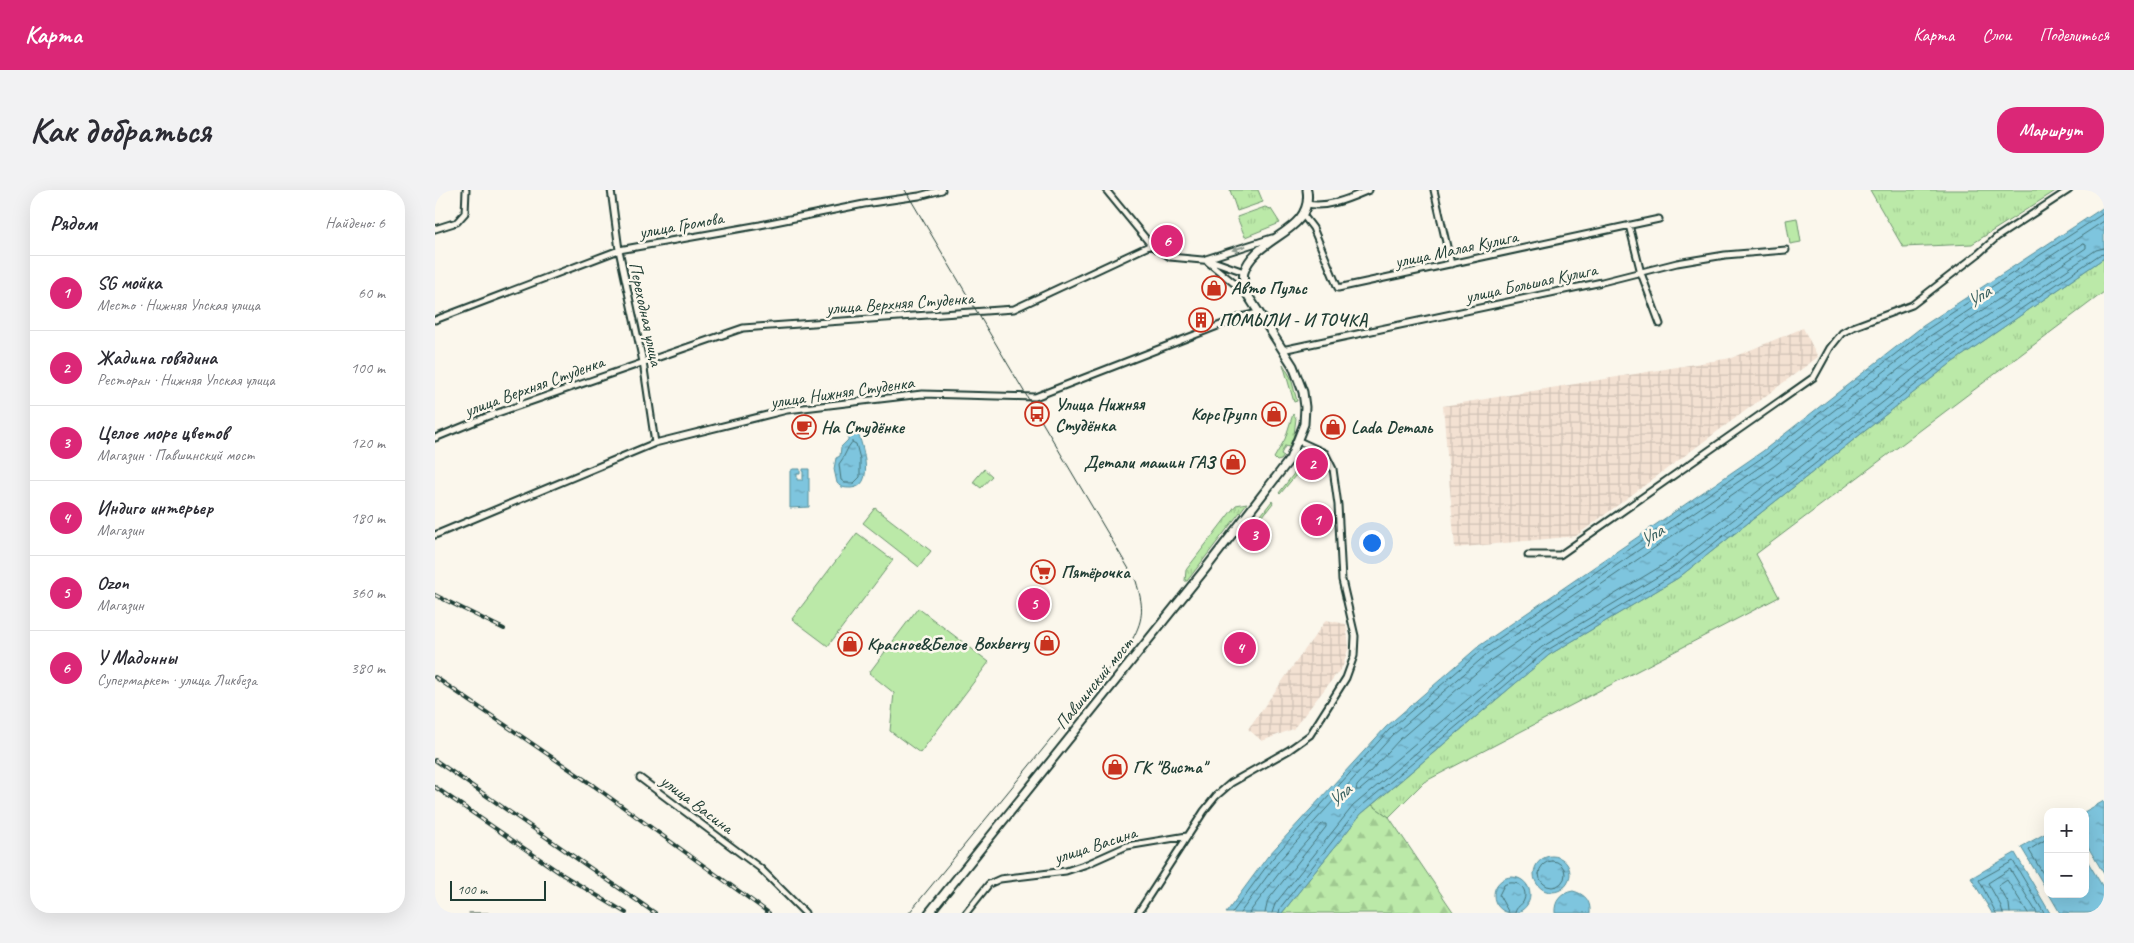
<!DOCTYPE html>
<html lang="ru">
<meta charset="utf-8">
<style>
:root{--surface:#fff;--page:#f2f2f3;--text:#2b2b33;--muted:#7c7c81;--line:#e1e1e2;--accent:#db2777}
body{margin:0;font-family:Caveat,sans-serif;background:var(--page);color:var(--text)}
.controls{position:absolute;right:15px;bottom:15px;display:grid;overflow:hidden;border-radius:10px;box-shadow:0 5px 20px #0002}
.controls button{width:45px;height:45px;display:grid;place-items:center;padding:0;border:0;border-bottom:1px solid var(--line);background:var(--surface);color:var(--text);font:25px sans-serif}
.scale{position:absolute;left:15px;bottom:12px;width:96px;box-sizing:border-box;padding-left:5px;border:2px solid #1f3d34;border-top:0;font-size:14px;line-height:18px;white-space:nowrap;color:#1f3d34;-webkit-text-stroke:4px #fbf7ec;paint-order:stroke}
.you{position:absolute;left:936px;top:352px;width:18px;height:18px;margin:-12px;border:4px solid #fff;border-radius:50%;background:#1a73e8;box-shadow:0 0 0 8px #1a73e833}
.badge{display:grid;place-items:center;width:32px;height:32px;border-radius:50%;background:var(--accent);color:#fff;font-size:16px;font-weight:700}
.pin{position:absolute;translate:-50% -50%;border:2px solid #fff;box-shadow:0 1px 5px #0006}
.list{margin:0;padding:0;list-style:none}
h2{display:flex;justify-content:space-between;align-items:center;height:65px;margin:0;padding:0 20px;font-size:21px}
h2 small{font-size:16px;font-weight:400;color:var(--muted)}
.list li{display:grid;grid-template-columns:32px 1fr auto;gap:15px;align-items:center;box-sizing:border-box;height:75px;padding:0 20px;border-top:1px solid var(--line)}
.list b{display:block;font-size:19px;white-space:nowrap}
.list p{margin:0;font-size:16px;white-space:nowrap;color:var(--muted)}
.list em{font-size:16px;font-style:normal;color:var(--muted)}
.map{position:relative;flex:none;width:1669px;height:723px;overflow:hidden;border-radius:20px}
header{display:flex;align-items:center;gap:30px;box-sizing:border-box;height:70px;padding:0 25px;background:var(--accent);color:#fff}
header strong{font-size:24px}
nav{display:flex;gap:28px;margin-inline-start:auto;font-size:18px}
.intro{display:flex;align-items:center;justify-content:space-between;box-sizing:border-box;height:120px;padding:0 30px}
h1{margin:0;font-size:35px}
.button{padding:12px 22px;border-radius:20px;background:var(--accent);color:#fff;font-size:18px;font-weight:700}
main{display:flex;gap:30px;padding:0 30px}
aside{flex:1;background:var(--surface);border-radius:20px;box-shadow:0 5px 20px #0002}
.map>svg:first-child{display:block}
.industrial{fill:url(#industrial-grid)}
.grass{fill:url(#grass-tufts);stroke:#6d936e}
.forest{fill:url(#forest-firs);stroke:#6d936e}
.park{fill:#bbe9a8;stroke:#6d936e}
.water{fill:url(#water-ripples);stroke:#588f9a}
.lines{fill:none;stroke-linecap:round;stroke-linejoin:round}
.shore{stroke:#457378;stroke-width:1}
.street-casing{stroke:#1f3d34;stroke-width:9}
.secondary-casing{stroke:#1f3d34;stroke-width:11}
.street{stroke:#fbf7ec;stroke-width:5}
.secondary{stroke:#fbf7ec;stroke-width:7}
.tram{stroke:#1f3d34;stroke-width:1}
.rail-casing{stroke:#1f3d34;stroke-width:4}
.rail{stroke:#fbf7ec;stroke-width:2;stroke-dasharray:5.5;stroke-linecap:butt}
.oneway{fill:#8d9a90}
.labels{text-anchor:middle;stroke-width:5;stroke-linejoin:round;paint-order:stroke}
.street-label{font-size:18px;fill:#1f3d34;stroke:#fbf7ec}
.poi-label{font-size:18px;font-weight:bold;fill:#1f3d34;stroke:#fbf7ec;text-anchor:start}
.water-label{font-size:19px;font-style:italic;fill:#375f5e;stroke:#fbf7ec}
</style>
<header>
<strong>Карта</strong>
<nav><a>Карта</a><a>Слои</a><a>Поделиться</a></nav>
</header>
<div class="intro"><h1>Как добраться</h1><a class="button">Маршрут</a></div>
<main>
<aside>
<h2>Рядом<small>Найдено: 6</small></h2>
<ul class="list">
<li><span class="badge">1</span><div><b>SG мойка</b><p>Место · Нижняя Упская улица</p></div><em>60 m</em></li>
<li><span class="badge">2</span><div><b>Жадина говядина</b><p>Ресторан · Нижняя Упская улица</p></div><em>100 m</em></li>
<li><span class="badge">3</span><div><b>Целое море цветов</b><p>Магазин · Павшинский мост</p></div><em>120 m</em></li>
<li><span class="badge">4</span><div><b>Индиго интерьер</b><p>Магазин</p></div><em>180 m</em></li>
<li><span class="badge">5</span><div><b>Ozon</b><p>Магазин</p></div><em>360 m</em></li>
<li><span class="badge">6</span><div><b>У Мадонны</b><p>Супермаркет · улица Ликбеза</p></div><em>380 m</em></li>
</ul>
</aside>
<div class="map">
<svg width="1669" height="723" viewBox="0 0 1669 723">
<defs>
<pattern id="industrial-grid" width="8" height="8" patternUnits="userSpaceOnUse" patternTransform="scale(1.25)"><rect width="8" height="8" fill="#f3e1d2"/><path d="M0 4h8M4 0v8" fill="none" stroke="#d0c2b5"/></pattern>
<pattern id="grass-tufts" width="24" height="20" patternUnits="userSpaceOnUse" patternTransform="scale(1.25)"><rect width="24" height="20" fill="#bbe9a8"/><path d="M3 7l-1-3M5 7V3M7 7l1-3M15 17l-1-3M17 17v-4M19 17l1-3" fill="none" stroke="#a0c991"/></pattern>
<pattern id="forest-firs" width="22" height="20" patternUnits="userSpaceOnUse" patternTransform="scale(1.25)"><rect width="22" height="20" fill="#bbe9a8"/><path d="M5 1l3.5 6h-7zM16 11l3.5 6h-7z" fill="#a0c991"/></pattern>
<pattern id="water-ripples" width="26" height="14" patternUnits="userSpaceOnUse" patternTransform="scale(1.25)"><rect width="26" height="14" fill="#7ec5de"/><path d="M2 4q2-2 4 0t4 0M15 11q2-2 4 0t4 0" fill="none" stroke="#67a1b5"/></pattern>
</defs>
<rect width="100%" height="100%" fill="#fbf7ec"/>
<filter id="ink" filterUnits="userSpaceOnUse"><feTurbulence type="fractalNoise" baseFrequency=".02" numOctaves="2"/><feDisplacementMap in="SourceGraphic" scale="10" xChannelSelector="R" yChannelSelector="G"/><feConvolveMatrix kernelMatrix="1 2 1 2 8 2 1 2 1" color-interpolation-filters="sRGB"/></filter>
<g filter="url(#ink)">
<path class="industrial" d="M1368 138 1383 167 1141 346 1020 358 1008 216 1296 168Z
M891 430 911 434 914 456 908 476 858 539 827 551 813 539Z"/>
<path class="grass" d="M795 0H823L828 12 802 21Z
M1435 0H1622L1537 54 1468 57Z
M830 17 836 19 845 33 810 47 802 27Z
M1669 68V102L1321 364 1344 407 989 592 954 627 937 615 1114 465 1243 388 1515 174Z
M848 174 856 188 862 211 859 212Z
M858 224 861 228 859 245 854 257 850 256 846 264 849 266 846 270 842 271 839 268 850 249Z
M867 273H871L845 304 844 303Z
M837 311 838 313 810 349 808 348Z
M812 313 752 391H750L751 380 801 315Z"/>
<path class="forest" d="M937 615 954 627 1019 723H847L926 624Z"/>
<path class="park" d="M1362 28 1366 52 1355 54 1351 30Z
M549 279 557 286 546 298 538 292Z
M440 318 496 361 484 377 428 333Z
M422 343 458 370 393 456 357 429Z
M483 418 554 472 485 563 455 541 459 503 434 483Z"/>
<path class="water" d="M1669 17V68L1515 174 1243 388 1114 465 926 624 847 723H791L833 666 951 537 1044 456 1328 261 1488 136Z
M413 244 424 245C428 259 440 297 416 298 410 298 406 298 402 293L399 279 401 268 405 266 406 257 413 250Z
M358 279H365V284H362V290H368V279H374V317L355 318V281Z
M1669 611V684L1650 652 1649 622Z
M1613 642V702L1586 657Z
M1580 663 1615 723H1557L1536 688Z
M1099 684a18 18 0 1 1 36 0a18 18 0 1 1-36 0Z
M1650 667 1669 699V723H1625L1614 704H1650Z
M1059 705a18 18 0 1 1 36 0a18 18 0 1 1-36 0Z
M1138 701C1150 704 1156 711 1155 723H1120C1119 711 1126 703 1138 701Z"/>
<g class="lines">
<path class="shore" d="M1648 54 1651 55V58L1504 159 1233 372 1102 451 925 600H921L922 596 964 550 1056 470 1339 276 1499 152Z
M417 252 421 254 425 269V287L419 293H410L406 290 404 274C410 267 411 259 417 252Z
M1613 648 1594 660 1613 692
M1104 684a13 13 0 1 1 26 0a13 13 0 1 1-26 0Z
M797 723 837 669 954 540 1047 460 1331 265 1491 140 1669 23
M805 723 842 673 958 545 1051 465 1335 270 1495 146 1669 31
M814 723 848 678 887 634H891V637L833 710 830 723
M837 723 840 714 918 616 1107 457 1237 378 1508 165 1661 60 1669 58
M844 723 845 718 922 620 1111 461 1241 383 1512 170 1664 65 1669 64
M1074 723 1064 705 1069 695C1079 689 1094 696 1089 710 1087 716 1081 716 1080 723
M1561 723 1544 690 1578 671 1609 723
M1568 723 1566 716 1553 693 1575 679 1602 723
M1575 723 1574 714 1563 696 1572 690 1593 723"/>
<g class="street-casing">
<path id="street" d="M176 0 184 60 208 172 220 253
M671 0 716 55 727 62 735 67 778 71 809 82
M999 0 1016 74
M872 14C894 18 915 8 934 0
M868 25 878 38 903 98 1224 29
M1194 35 1206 83 1225 134
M0 39 22 32 30 23 31 0
M771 69 837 48
M773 72 811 103
M0 130 184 60 325 35 429 14 484 6 507 0
M847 160 1167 92 1242 73 1290 65 1351 60
M0 248 51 227 308 138 579 119 716 55
M0 345 220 253 352 220 487 204 600 207 806 127 823 123
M1093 365H1125L1379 187 1395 158 1407 143 1418 137 1477 115 1543 64 1562 47 1634 0
M205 588 325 678 370 723
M531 723 554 694 565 689 631 681 652 674 692 656 752 646
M703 723 769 621 781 606 796 593 854 560 875 545 911 488 919 466 920 446 907 390 903 315 898 279 890 263 864 251"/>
</g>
<g class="secondary-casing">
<path id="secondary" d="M494 723 771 378 855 269 869 234 870 217 868 202 858 176 812 104C810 97 807 89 809 82 820 46 879 43 872 0"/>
</g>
<use href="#street" class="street"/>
<use href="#secondary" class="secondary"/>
<path class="tram" d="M470 0 701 391C708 415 710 427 697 450L474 723
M34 723H53"/>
<g class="rail-casing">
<path id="rail" d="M0 405 69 439
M0 487 159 596 334 723
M0 570 220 723
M0 597 128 685 191 723"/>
</g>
<use href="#rail" class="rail"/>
</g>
<defs><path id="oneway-solid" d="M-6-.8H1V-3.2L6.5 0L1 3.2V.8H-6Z" transform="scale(1.25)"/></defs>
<use class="oneway" href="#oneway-solid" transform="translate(804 58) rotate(163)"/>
</g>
<defs>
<g id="shop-ring" transform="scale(1.25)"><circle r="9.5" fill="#fbf7ec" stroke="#c8321e" stroke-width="1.5"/><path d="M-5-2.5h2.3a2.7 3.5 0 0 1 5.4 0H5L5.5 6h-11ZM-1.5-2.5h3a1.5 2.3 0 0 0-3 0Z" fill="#c8321e"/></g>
<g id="building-ring" transform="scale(1.25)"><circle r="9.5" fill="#fbf7ec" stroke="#c8321e" stroke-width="1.5"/><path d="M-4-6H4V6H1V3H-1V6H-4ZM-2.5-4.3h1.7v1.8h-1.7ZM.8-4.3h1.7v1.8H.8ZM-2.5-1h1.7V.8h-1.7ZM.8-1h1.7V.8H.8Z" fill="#c8321e"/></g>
<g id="bus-ring" transform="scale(1.25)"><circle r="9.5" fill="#fbf7ec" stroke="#c8321e" stroke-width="1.5"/><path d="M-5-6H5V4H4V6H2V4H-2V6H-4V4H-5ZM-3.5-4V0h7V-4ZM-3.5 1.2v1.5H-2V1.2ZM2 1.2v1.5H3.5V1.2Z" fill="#c8321e"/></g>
<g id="cafe-ring" transform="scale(1.25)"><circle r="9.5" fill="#fbf7ec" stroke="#c8321e" stroke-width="1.5"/><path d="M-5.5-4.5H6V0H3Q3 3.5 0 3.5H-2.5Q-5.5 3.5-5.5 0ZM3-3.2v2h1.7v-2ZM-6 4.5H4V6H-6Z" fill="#c8321e"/></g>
<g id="supermarket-ring" transform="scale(1.25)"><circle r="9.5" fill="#fbf7ec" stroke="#c8321e" stroke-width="1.5"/><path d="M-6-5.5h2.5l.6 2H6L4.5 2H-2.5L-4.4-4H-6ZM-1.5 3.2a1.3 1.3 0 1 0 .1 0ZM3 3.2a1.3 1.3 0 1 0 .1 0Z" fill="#c8321e"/></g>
</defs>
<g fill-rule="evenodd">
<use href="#shop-ring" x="779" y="98"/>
<use href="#building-ring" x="766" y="130"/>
<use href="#bus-ring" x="602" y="224"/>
<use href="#shop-ring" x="839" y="224"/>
<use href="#cafe-ring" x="369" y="237"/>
<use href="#shop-ring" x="898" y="237"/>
<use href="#shop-ring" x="798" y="272"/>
<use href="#supermarket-ring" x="608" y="382"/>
<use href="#shop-ring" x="612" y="453"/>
<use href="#shop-ring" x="415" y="454"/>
<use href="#shop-ring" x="680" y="577"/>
</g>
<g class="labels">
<g class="street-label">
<text transform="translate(246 35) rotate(-10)" y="6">улица Громова</text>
<text transform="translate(1021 59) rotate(-12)" y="6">улица Малая Кулига</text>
<text transform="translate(1096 93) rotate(-12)" y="6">улица Большая Кулига</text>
<text transform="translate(465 113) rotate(-4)" y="6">улица Верхняя Студенка</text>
<text transform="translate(211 124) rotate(78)" y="6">Переходная улица</text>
<text transform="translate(99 196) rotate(-20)" y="6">улица Верхняя Cтуденка</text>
<text transform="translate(407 202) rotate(-8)" y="6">улица Нижняя Cтуденкa</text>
<text transform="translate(659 493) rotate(-51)" y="6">Павшинский мост</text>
<text transform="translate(262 614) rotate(37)" y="6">улица Васина</text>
<text transform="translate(660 655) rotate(-18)" y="6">улица Васина</text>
</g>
<g class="poi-label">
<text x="796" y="104">Авто Пульс</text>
<text x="784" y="136">ПОМЫЛИ - И ТОЧКА</text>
<text x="620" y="220">Улица Нижняя<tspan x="620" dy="21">Студёнка</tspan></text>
<text x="822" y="230" text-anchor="end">КорсГрупп</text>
<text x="386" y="243">На Студёнке</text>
<text x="916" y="243">Lada Dеталь</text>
<text x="780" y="278" text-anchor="end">Детали машин ГАЗ</text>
<text x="626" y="388">Пятёрочка</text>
<text x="594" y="459" text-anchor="end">Boxberry</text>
<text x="432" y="460">Красное&amp;Белое</text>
<text x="698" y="583">ГК "Виста"</text>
</g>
<g class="water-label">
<text transform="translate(1543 106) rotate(-35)" y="7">Упа</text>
<text transform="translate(1216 345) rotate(-35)" y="7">Упа</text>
<text transform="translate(904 605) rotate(-43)" y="7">Упа</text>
</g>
</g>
</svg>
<div class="controls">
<button>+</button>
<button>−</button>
</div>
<div class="scale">100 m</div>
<div class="you"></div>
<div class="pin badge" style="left:882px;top:330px">1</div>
<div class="pin badge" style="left:877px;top:274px">2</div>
<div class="pin badge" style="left:819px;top:345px">3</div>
<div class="pin badge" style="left:805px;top:458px">4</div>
<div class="pin badge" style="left:599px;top:414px">5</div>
<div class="pin badge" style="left:732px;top:51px">6</div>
</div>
</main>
